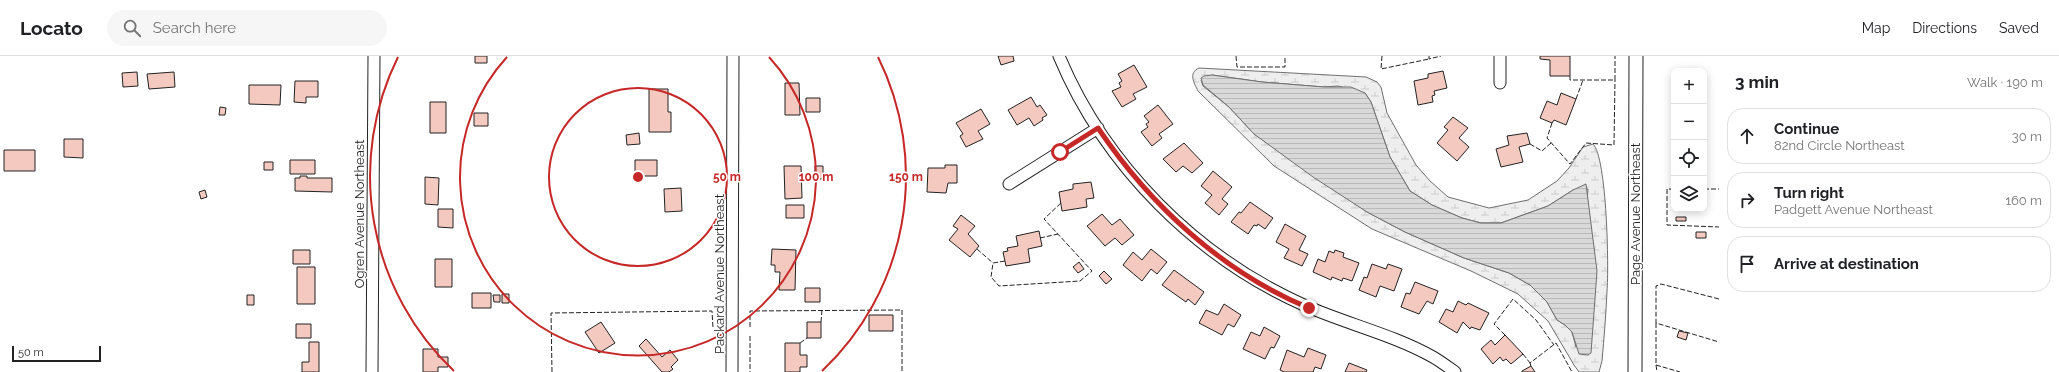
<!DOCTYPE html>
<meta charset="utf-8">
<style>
:root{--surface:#fff;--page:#f6f6f6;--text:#202124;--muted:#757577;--line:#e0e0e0}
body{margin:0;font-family:Raleway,sans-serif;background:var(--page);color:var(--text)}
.controls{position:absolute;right:12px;top:12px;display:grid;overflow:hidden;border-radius:8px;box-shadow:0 2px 10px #0003}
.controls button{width:36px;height:36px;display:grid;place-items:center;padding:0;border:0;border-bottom:1px solid var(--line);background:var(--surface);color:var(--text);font:20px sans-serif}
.scale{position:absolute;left:12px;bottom:10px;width:89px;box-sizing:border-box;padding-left:4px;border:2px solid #222;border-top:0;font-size:11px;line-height:14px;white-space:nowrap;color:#222;-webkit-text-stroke:3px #fff;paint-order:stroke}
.stop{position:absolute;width:12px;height:12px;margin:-9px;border:3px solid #c62828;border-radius:50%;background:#fff}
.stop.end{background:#c62828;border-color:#fff;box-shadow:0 1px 4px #0008}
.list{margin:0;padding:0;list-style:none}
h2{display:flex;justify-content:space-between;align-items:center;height:52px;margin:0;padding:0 16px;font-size:17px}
h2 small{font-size:13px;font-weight:400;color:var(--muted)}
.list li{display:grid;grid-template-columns:26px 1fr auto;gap:12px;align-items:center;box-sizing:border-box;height:56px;margin:0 8px 8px;padding:0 8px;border:1px solid var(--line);border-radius:16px}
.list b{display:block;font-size:15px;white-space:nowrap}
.list p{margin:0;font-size:13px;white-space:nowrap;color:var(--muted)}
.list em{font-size:13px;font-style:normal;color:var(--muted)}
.icon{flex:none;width:22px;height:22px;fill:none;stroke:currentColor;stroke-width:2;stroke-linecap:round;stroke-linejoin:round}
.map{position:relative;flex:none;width:1719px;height:316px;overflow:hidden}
header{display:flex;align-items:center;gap:24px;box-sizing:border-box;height:56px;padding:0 20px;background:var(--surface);border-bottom:1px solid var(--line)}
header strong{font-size:19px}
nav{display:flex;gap:22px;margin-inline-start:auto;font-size:14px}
.search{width:280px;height:36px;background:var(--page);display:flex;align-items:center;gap:10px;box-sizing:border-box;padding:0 14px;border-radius:22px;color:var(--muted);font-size:15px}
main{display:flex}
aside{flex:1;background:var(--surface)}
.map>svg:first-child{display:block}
.wetland{fill:url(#wetland-marsh);stroke:#6f6f6f;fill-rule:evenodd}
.water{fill:url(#water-rules);stroke:#6f6f6f}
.building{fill:#f3c9c0;stroke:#222}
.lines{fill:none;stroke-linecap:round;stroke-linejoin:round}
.minor-casing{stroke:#222;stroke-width:13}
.tertiary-casing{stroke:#222;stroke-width:15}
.minor{stroke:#fff;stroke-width:11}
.tertiary{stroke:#fff;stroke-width:13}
.fence{stroke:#222;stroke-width:1;stroke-dasharray:5 2;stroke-linecap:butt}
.route{stroke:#c62828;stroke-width:5}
.ring{fill:none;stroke:#c62828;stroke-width:2}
.labels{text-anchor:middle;stroke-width:3;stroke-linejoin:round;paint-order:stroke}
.street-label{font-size:13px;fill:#222;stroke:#fff}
.centre{fill:#c62828;stroke:#fff;stroke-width:2}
.ring-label{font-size:12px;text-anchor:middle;font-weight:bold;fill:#c62828;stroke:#fff;stroke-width:3;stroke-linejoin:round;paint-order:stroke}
</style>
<header>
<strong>Locato</strong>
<div class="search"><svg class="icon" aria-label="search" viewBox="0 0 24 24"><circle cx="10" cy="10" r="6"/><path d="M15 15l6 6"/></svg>Search here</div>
<nav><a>Map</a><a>Directions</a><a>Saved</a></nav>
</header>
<main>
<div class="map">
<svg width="1719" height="316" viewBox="0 0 1719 316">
<defs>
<pattern id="wetland-marsh" width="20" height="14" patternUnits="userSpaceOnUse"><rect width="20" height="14" fill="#eee"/><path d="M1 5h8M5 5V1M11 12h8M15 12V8" fill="none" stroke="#ccc"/></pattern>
<pattern id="water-rules" width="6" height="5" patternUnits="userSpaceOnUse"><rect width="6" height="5" fill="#d9d9d9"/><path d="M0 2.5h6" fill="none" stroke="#bababa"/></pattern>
</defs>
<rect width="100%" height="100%" fill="#fff"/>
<path class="wetland" d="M1199 12 1366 21 1377 26 1381 31 1387 57 1416 109 1430 125 1448 141 1489 152 1528 144 1557 125 1569 112 1583 91 1593 88C1607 102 1609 212 1607 235 1606 259 1604 282 1602 305L1599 316H1579L1574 309 1548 265 1518 238 1471 215 1372 173 1274 110 1198 35C1194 27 1188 17 1199 12ZM1212 19 1262 26 1324 31 1338 30 1365 37 1371 46 1390 101 1410 135 1432 149 1462 162 1481 167H1501L1548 150 1573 134 1588 133 1576 291 1572 276 1565 269 1557 264 1547 246 1530 229 1509 217 1464 202 1405 176 1367 156 1254 78 1229 51 1203 30 1201 24Z"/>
<path class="water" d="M1212 19 1262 26 1324 31H1351L1365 37 1371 46 1390 101 1410 135 1432 149 1462 162 1481 167H1501L1548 150 1573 134 1586 128 1597 215 1591 297 1588 299 1579 298 1572 276 1565 269 1557 264 1547 246 1530 229 1509 217 1464 202 1405 176 1367 156 1313 121 1254 78 1229 51 1203 29 1201 22 1204 20Z"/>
<path class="building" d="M475 0H487V7H475Z
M998 0H1013L1014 5 1001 9Z
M1540 0H1570V20H1550V4L1540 3Z
M1134 9 1147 31 1133 38 1136 43 1122 51 1112 35 1121 31 1119 27 1122 25 1118 18Z
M1443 15 1447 32 1434 35 1435 39 1432 40 1433 46 1418 49 1414 25 1428 22V18Z
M137 16 138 30 123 31 122 17Z
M174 16 175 31 149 33 147 18Z
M295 25H318V41H306V47L294 46Z
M785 27H799L800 59H785Z
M249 29H281L280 49 249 48Z
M649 33H668V56H671V76H649Z
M1561 37 1576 43 1566 69 1554 64 1552 67 1540 62 1547 45 1557 49Z
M1031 41 1037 51 1040 49 1047 59 1042 62 1043 64 1034 70 1029 62 1017 69 1008 54Z
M806 42H820V56H806Z
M430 46H446V77H430Z
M1158 49 1173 68 1159 78 1162 82 1152 90 1141 76 1148 71 1146 68 1149 66 1144 60Z
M220 51 226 52 225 59H219Z
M981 53 990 68 978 75 983 83 966 91 960 80 963 78 956 67Z
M474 57H488V70H474Z
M1453 61 1468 72 1459 82 1469 91 1457 105 1437 87 1448 74 1444 71Z
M639 77 640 88 627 89 626 79Z
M1527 77 1530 88 1519 91 1523 106 1501 111 1496 93 1509 89 1507 80Z
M64 83H83V102L64 101Z
M1184 87 1203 107 1192 117 1183 110 1176 116 1163 103Z
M4 94H35V115H4Z
M290 104H315V118H290Z
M635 104H657V120H635Z
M264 106H273V114H264Z
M945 109H957V127H948L946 137 927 136 928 112H945Z
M784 110H801L802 142 785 143Z
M815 110H823V123H815Z
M1213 115 1232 131 1222 143 1228 148 1219 159 1205 147 1212 139 1201 130Z
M300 120H307V122H332V136L295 135V122H300Z
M425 121 439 122 438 149 425 148Z
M1091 126 1094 142 1086 143 1087 151 1062 155 1059 136 1073 133V128Z
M681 132 682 155 665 156 664 133Z
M205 134 207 141 201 143 199 136Z
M1250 146 1273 162 1265 173 1258 168 1257 170 1254 169 1248 178 1231 166 1239 156 1241 157Z
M786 149H804V162H786Z
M438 153H453V172L438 171Z
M1102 158 1112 169 1120 163 1134 179 1122 189 1115 182 1105 190 1087 170Z
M961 159 975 170 968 178 979 190 970 201 949 184 958 173 953 170Z
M1676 161H1686V165H1676Z
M1285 168 1306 180 1299 194 1308 198 1302 210 1284 202 1289 193 1276 186Z
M1039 175 1042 190 1028 193 1030 206 1006 210 1003 196 1008 195 1007 192 1018 190 1016 180Z
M1696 176H1706V182H1696Z
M772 193 796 194 795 234H779L780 216H775V209H771Z
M1151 193 1167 206 1157 218 1151 213 1142 225 1123 209 1133 196 1142 204Z
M293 194H310V208H293Z
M1335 194 1344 197 1343 201 1359 207 1352 225 1343 222 1342 225 1332 221 1331 224 1313 216 1318 203 1325 206 1329 195 1334 197Z
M435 203H452V231H435Z
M1079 206 1084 213 1078 217 1073 211Z
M1372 208 1386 213 1388 208 1402 213 1394 235 1380 230 1376 241 1359 234 1364 221 1367 222Z
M297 211H315V248H297Z
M1174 214 1204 236 1195 249 1188 243 1186 246 1162 229Z
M1104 215 1112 223 1106 228 1099 220Z
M1415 226 1438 235 1433 248 1427 245 1419 258 1401 251 1406 237 1410 238Z
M805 232H820V246H805Z
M472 237H491V252H472Z
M502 238H509V247H502Z
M247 239H254V249H247Z
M493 239H500V246H494Z
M1458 245 1466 249 1468 247 1489 257 1480 274 1471 271 1470 273 1463 266 1457 277 1439 266 1446 253 1453 256Z
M1224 248 1241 259 1234 271 1228 268 1222 279 1199 267 1206 254 1218 259Z
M869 259H893V275H869Z
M601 266 615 287 599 297 585 276Z
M807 266H821V282H807Z
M296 268H311V282H296Z
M1264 271 1280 280 1274 292 1271 291 1265 303 1243 293 1251 276 1260 280Z
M1679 275 1688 277 1686 284 1677 281Z
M1505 279 1523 298 1511 308 1506 303 1503 305 1500 301 1493 308 1481 293 1491 284 1495 289Z
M646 283 662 301 670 294 678 304 671 311 673 313 669 316H662L639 290Z
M309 286H319V316H302V306H309Z
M785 287H800V299H807V311H800V316H785Z
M1308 292 1326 299 1321 313 1315 311 1313 316H1284L1280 314 1287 294 1304 301Z
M423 293H438V301H448V311H438V316H423Z
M1349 307 1367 314 1366 316H1345Z
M1531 310 1535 316H1522V315Z"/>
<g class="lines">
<g class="minor-casing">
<path id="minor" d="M1059 0C1105 110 1197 202 1306 250 1347 268 1394 279 1433 301 1440 305 1448 311 1455 316
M1500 27V0
M1009 128 1098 72
M372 316 374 0
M732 316 733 0"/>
</g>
<g class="tertiary-casing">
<path id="tertiary" d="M1635 316 1636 0"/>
</g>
<use href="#minor" class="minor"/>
<use href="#tertiary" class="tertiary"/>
<path class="fence" d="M1236 0 1237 11H1285V0
M1382 0 1381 13 1429 3
M1429 0V3L1441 0
M1570 20V24H1615V0
M1576 43 1583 24
M1552 67 1547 82 1570 108 1586 87 1614 89 1615 24
M1530 88 1542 95 1551 87
M1674 133H1667V169L1719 171
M1704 133H1719
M1040 182 1058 178
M977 193 993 207
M1005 205 993 207 991 221 999 230 1080 225 1092 215 1044 163 1061 147
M1719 243 1661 228 1656 230V267L1719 286
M821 266 822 254
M1656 267V309L1680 316
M750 271V255L902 254V316
M1505 279 1494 268 1513 243 1536 264 1554 289
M750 280V316
M800 287 807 282
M1523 298 1530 307
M1656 309 1657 316
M1531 310 1530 307 1556 287 1572 316
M552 316 551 257 712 255 713 272"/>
</g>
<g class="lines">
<path class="route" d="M1060 96 1098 72C1150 149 1222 216 1309 252"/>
</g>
<g class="ring">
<circle cx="638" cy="121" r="89"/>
<path d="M769 1A178 178 0 1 1 507 1"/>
<path d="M454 315A268 268 0 0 1 398 1M878 1A268 268 0 0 1 822 315"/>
</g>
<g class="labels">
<g class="street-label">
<text transform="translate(359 158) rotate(-90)" y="5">Ogren Avenue Northeast</text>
<text transform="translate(1635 158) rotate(-90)" y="5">Page Avenue Northeast</text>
<text transform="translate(719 218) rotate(-90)" y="5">Packard Avenue Northeast</text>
</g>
</g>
<circle cx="638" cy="121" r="6" class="centre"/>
<g class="ring-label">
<text x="727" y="125">50 m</text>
<text x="816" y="125">100 m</text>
<text x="906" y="125">150 m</text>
</g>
</svg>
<div class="controls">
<button>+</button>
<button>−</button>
<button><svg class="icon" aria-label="locate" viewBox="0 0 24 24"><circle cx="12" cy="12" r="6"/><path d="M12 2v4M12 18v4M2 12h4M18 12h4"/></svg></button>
<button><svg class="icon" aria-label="layers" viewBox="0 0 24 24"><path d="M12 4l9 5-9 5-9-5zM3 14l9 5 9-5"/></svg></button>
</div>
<div class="scale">50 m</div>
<div class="stop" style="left:1060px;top:96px"></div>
<div class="stop end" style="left:1309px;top:252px"></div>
</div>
<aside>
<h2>3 min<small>Walk · 190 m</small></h2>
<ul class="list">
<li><svg class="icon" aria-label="ahead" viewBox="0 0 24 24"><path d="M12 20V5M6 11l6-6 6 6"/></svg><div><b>Continue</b><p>82nd Circle Northeast</p></div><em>30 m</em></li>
<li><svg class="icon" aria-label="right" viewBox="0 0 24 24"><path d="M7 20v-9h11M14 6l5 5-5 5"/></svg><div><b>Turn right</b><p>Padgett Avenue Northeast</p></div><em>160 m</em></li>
<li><svg class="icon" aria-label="arrive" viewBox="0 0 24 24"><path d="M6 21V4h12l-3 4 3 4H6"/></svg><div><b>Arrive at destination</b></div></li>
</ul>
</aside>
</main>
